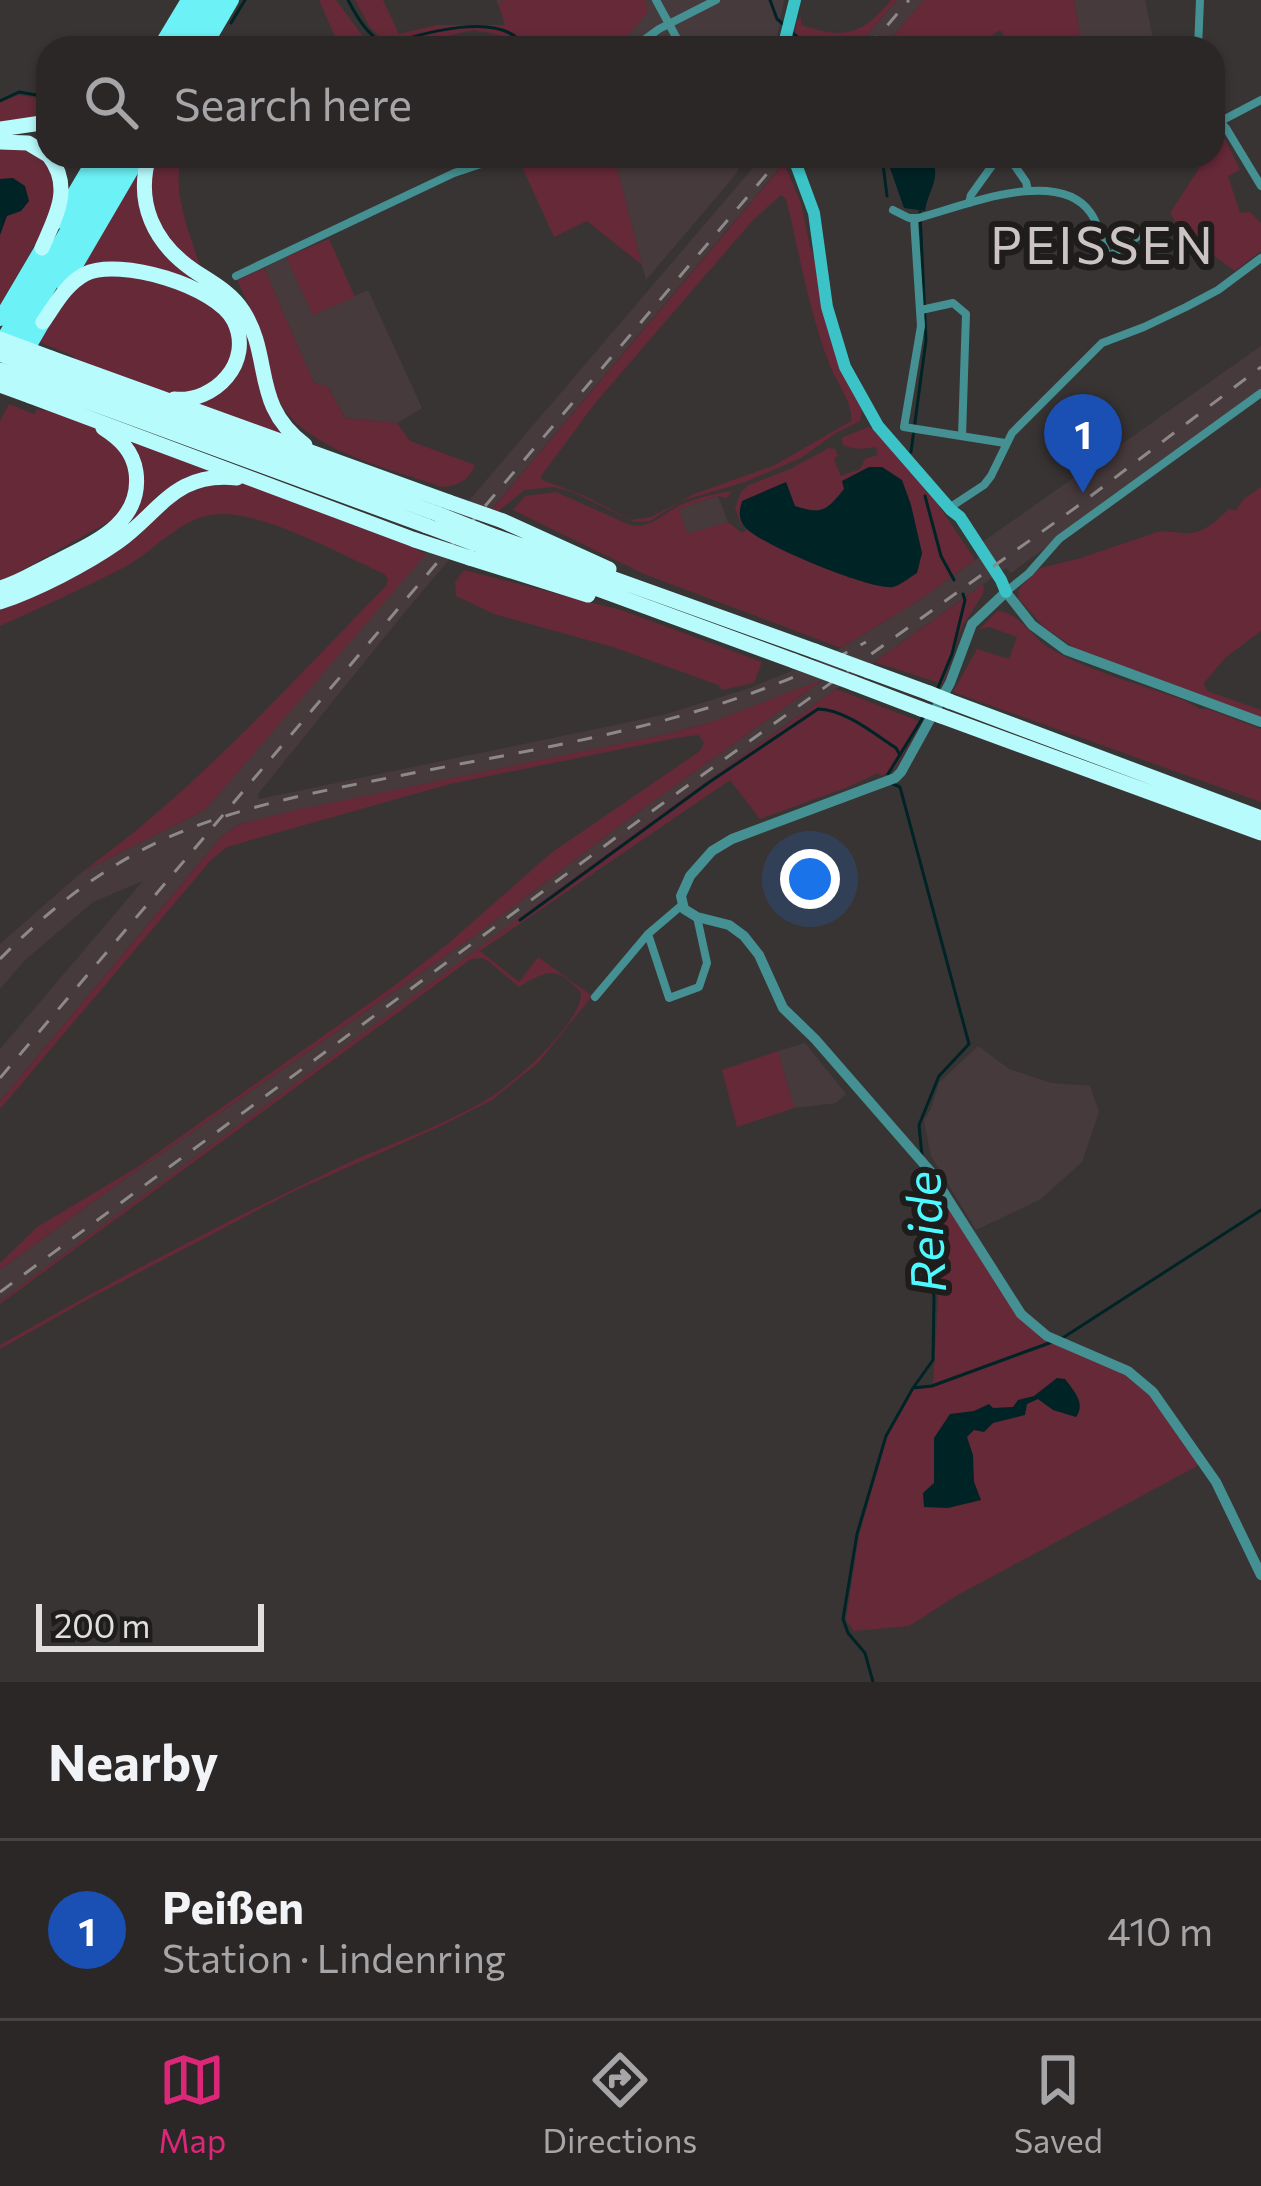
<!DOCTYPE html>
<meta charset="utf-8">
<style>
:root{--surface:#2b2727;--page:#332f2f;--text:#f1f3f6;--muted:#a6a5a7;--line:#474444;--accent:#db2777}
body{margin:0;font-family:Commissioner,sans-serif;background:var(--page);color:var(--text)}
.scale{position:absolute;left:36px;bottom:30px;width:228px;box-sizing:border-box;padding-left:12px;border:6px solid #e1dede;border-top:0;font-size:33px;line-height:42px;white-space:nowrap;color:#e1dede;-webkit-text-stroke:9px #1f1c1c;paint-order:stroke}
.you{position:absolute;left:810px;top:879px;width:42px;height:42px;margin:-30px;border:9px solid #fff;border-radius:50%;background:#1a73e8;box-shadow:0 0 0 18px #1a73e833}
.badge{display:grid;place-items:center;width:78px;height:78px;border-radius:50%;background:var(--accent);color:#fff;font-size:39px;font-weight:700}
.pin{position:absolute;translate:-50% -99px;filter:drop-shadow(0 3px 6px #0008)}
.pin::after{content:'';position:absolute;top:63px;width:42px;height:36px;background:inherit;clip-path:polygon(0 0,100% 0,50% 100%)}
.list{margin:0;padding:0;list-style:none}
h2{display:flex;justify-content:space-between;align-items:center;height:156px;margin:0;padding:0 48px;font-size:51px}
h2 small{font-size:39px;font-weight:400;color:var(--muted)}
.list li{display:grid;grid-template-columns:78px 1fr auto;gap:36px;align-items:center;box-sizing:border-box;height:180px;padding:0 48px;border-top:3px solid var(--line)}
.list b{display:block;font-size:45px;white-space:nowrap}
.list p{margin:0;font-size:39px;white-space:nowrap;color:var(--muted)}
.list em{font-size:39px;font-style:normal;color:var(--muted)}
.icon{flex:none;width:66px;height:66px;fill:none;stroke:currentColor;stroke-width:2;stroke-linecap:round;stroke-linejoin:round}
.map{position:relative;flex:none;width:1261px;height:1682px;overflow:hidden}
.search{position:absolute;background:var(--surface);box-shadow:0 3px 9px #0004;left:36px;right:36px;top:36px;height:132px;display:flex;align-items:center;gap:30px;box-sizing:border-box;padding:0 42px;border-radius:36px;color:var(--muted);font-size:45px}
.sheet{height:336px;background:var(--surface)}
nav{display:flex;justify-content:space-around;align-items:center;box-sizing:border-box;height:168px;border-top:3px solid var(--line);background:var(--surface);font-size:33px;color:var(--muted)}
nav a{display:grid;justify-items:center;gap:6px}
nav .on{color:var(--accent)}
.map>svg:first-child{display:block}
.built{fill:#473a3c}
.green{fill:#652938;fill-rule:evenodd}
.water{fill:#002325}
.lines{fill:none;stroke-linecap:round;stroke-linejoin:round}
.stream{stroke:#002325;stroke-width:3}
.minor{stroke:#449093;stroke-width:8}
.tertiary{stroke:#449093;stroke-width:10}
.secondary{stroke:#3bc3c8;stroke-width:12}
.trunk{stroke:#6cf2f6;stroke-width:14}
.motorway{stroke:#b8fbfd;stroke-width:15}
.rail{stroke:#8d8989;stroke-width:3;stroke-dasharray:15 15;stroke-linecap:butt}
.motorway-bridge{stroke:#b8fbfd;stroke-width:15}
.labels{text-anchor:middle;stroke-width:12;stroke-linejoin:round;paint-order:stroke}
.water-label{font-size:48px;font-style:italic;fill:#4df9ff;stroke:#1f1c1c}
.quarter-label{font-size:51px;letter-spacing:3px;fill:#cbc3c4;stroke:#1f1c1c}
</style>
<div class="map">
<svg width="1261" height="1682" viewBox="0 0 1261 1682">
<rect width="100%" height="100%" fill="#393434"/>
<path class="built" d="M496 0H784L775 48H518Z
M897 0H924L883 48H856Z
M1074 0H1145L1155 48H1082Z
M614 156H746L736 174 646 280Z
M763 156H787L781 166 404 613 258 794 259 799 663 715 750 688 789 672 841 648 918 601 986 552 981 543 1261 346V390L1011 573 1006 568 725 768 0 1301V1270L122 1181 480 932 630 818 823 680 714 721 668 734 240 824 222 836 0 1101V1049L143 881 93 902 25 960 0 989V944L82 872 205 810Z
M286 257 314 314 368 290 422 408 397 423 345 418 328 387 314 383 264 268Z
M718 496 728 522 687 535 678 509Z
M805 1043 846 1094 836 1103 794 1108 778 1051Z
M978 1046 1009 1069 1051 1083 1090 1086 1099 1112 1082 1162 1041 1199 976 1230 931 1156 924 1120 931 1109 939 1083Z"/>
<path class="green" d="M319 0H336L370 46 383 41 369 26 355 0H383L399 34 437 25H505L498 3 505 0H645L648 12 617 48H518L513 38 474 30 394 48H340Z
M891 0H897L856 48H792L797 21 801 17V25C843 39 862 36 891 0Z
M924 0H1074L1082 48H1012L1000 30 976 48H883Z
M19 95 48 99V118L0 124V102Z
M1222 133 1240 170 1228 176 1240 213 1250 212 1261 223V251L1235 271 1182 233 1170 213 1207 156H1213V147Z
M0 146 38 152C46 162 53 171 55 185 60 211 14 279 0 305Z
M155 156H183C169 189 192 239 202 272L164 239 149 195Z
M525 156H614L642 265 587 221 554 237 518 158Z
M144 158 145 214 241 314 295 442 186 403 220 388 240 330 185 281 77 271Z
M783 161 801 203 810 247 817 263 822 305 831 342 862 410 860 421 836 433 801 458 745 482 681 501 650 521 634 522 573 492 553 487 525 490 498 511 492 509 781 167ZM781 195 786 199C800 255 809 314 831 368 838 385 853 403 851 421L775 465 694 494 651 517 631 520 583 495 542 480 541 476 596 402 753 220Z
M329 239 355 297 313 315 286 257Z
M264 268 314 383 328 387 345 418 397 423 410 441 475 465C468 481 458 486 442 487 390 468 297 449 276 394 267 371 263 346 256 322 251 308 243 294 237 280Z
M111 271 188 291 216 303 235 334 231 365 204 391 171 394 73 359 74 356 39 342C61 306 68 283 111 271Z
M9 404 34 414 37 409 45 411 46 408 88 423 120 444 134 482 120 510 112 520 12 576 0 580V421Z
M868 427 876 430 939 506 975 560 918 601 841 648 644 574 513 510 525 496 556 492 630 525C654 529 663 512 683 504 698 498 716 493 732 491L726 498 718 496 679 509 687 534 728 522 742 533 749 528 878 584 841 497 832 507 822 513 741 524 735 508 741 492 749 485 790 469 829 448 835 449 838 456 834 459 841 476 860 469 865 459 878 455 876 447C864 449 854 450 843 445L841 438Z
M121 437 213 468 180 480 157 496 128 527 95 544 136 504Z
M243 482 399 541 426 554 205 810 82 872C195 791 289 685 386 586L388 579 384 574C343 555 265 513 221 514 183 514 156 550 125 567 84 588 42 607 0 626V606L185 489Z
M1261 487V631L1225 658 1204 683 1207 691 1261 710V718L1076 649 1044 627 1019 599 1018 590 1037 569 1081 558 1157 532C1169 530 1180 534 1191 533 1206 532 1218 519 1229 509L1236 510 1244 499Z
M464 570 621 610 762 662 754 683 722 690 718 685 613 647 494 614 456 596 455 582Z
M984 584 983 594 962 627 943 684 874 662Z
M997 611C1019 612 1032 638 1051 649 1090 672 1143 685 1186 701L1200 709H1208L1261 729V802L953 692 977 649 1009 659 1017 637 989 627 979 630Z
M816 682 819 683 630 818 480 932 122 1181 0 1270V1263L37 1227 136 1168 394 986 450 942 551 853 700 751 704 742 698 735 676 738 450 784 227 847 211 860 0 1109V1101L222 836 240 824 296 810 668 734 714 721Z
M836 689 921 722 895 768 881 776 877 773 851 786 760 819 730 780 480 951 519 982 538 957 592 996 539 1062 492 1100 441 1126 292 1192 83 1302 0 1349V1345C107 1284 216 1226 327 1173 381 1146 442 1128 494 1095 518 1079 582 1022 581 993 556 964 547 971 519 987L488 961 482 958 471 959 0 1304V1301L644 826Z
M778 1051 794 1108 737 1127 722 1070Z
M928 1177 1016 1313 1053 1341 933 1384 938 1302 928 1202Z
M1055 1343 1125 1375 1151 1395 1199 1465 956 1596 909 1626 854 1631 846 1620 859 1535 887 1436 914 1389 932 1387Z"/>
<path class="water" d="M889 156H930C943 177 928 190 925 211L904 208 890 168Z
M13 178 25 186 29 201 21 211 7 216 0 235V179Z
M869 467H882L902 480 911 505 922 553 917 573C910 577 901 585 893 587 872 591 758 544 745 527 738 519 739 511 742 501L786 482 795 506C823 515 827 510 844 489L842 481Z
M1057 1378 1065 1379C1074 1391 1086 1403 1076 1417L1053 1410 1038 1399 1027 1404 1025 1415 993 1423 984 1432 974 1430 967 1437 973 1455 974 1482 981 1500 948 1508 924 1507 923 1493 934 1483V1438L950 1414 974 1411 989 1404 993 1408 1013 1407 1018 1400 1034 1396Z"/>
<g class="lines">
<path class="stream" d="M348 0C358 19 367 34 385 45 420 34 504 8 525 48
M770 0 777 19 783 24
M231 23 245 0
M790 31 811 48
M0 101 19 92 48 97
M882 156 887 196
M911 452 926 340 920 212
M925 496 941 556 954 580
M937 690 952 654 965 600 963 594
M888 774 925 714
M893 784 900 787 969 1044 939 1076 919 1125 922 1156
M520 920 708 783 818 709C846 710 873 733 896 748L900 755
M1061 1339 1261 1210
M913 1388 932 1386 1052 1342
M873 1682 865 1653 848 1633 843 1619 857 1534 886 1436 913 1388 933 1360 934 1298 923 1171"/>
<path class="minor" d="M656 0 682 48
M633 48 659 29 716 0
M1198 48 1200 0
M1213 113 1226 128 1261 186
M1221 121 1261 100
M1008 156 1026 182 1028 190
M969 203 971 195 999 156
M893 210 909 218H918C961 207 1057 166 1090 212 1099 224 1103 243 1108 257L1140 235
M914 219 921 326 904 427 1005 443
M236 276 454 173 505 156
M921 310 953 303 966 314 962 436
M949 508 984 485 991 476 1012 433 1102 343 1144 327 1186 307 1218 290 1261 258
M1007 591 1029 573 1059 539 1261 393
M648 934 669 998 699 987 707 963 697 917
M595 997 648 934 682 905"/>
<path class="tertiary" d="M1261 722 1066 650 1032 625 1006 592 972 624 950 683 901 772 895 778 732 839 712 851 690 876 681 896 684 909 697 917 729 925 744 936 759 955 783 1008 815 1039 930 1171 1021 1314 1047 1336 1128 1371 1153 1392 1216 1482 1261 1575"/>
<path class="secondary" d="M783 48 795 0
M793 156 814 213 827 307 845 367 878 426 951 510 960 517 1001 580 1006 592"/>
<path class="trunk" d="M159 48 188 0
M174 48 202 0
M189 48 217 0
M204 48 232 0
M57 222 96 156
M64 286 140 156
M0 319 46 241
M0 344 111 156
M11 353 125 156
M22 359 47 316"/>
<path class="motorway" d="M159 48 161 45
M0 129 48 122
M0 142 28 143 48 155
M149 156C135 203 154 243 193 270 211 282 231 292 243 311 273 358 251 405 305 445
M42 248C56 216 73 187 49 156
M43 322C55 305 66 284 85 274 119 257 217 286 234 321 254 362 215 403 174 399
M51 358 449 502
M44 370 438 514
M37 383 427 526
M30 396 415 540
M503 521 609 569
M491 535 815 651
M481 546 794 661
M470 558 588 595
M0 588C19 583 35 572 52 564 90 544 143 525 136 472 133 451 120 439 103 428
M0 602C36 590 87 564 118 542 160 512 175 471 237 478
M869 671 929 693
M853 683 921 709
M949 701 1261 818
M941 716 1261 833"/>
<path class="rail" d="M868 48 909 0
M0 959C47 911 99 870 160 841 232 808 311 793 388 778 551 745 718 724 866 642
M0 1078 782 156
M0 1292 641 819 1075 508 1261 367"/>
<path class="motorway-bridge" d="M0 339 51 358
M0 354 44 370
M0 370 37 383
M0 385 30 396
M449 502 503 521
M438 514 491 535
M427 526 481 546
M415 540 470 558
M815 651 869 671
M794 661 853 683
M929 693 949 701
M921 709 941 716"/>
</g>
<g class="labels">
<g class="water-label">
<text transform="translate(926 1232) rotate(-93)" y="17">Reide</text>
</g>
<g class="quarter-label">
<text x="1103" y="264">PEISSEN</text>
</g>
</g>
</svg>
<div class="scale">200 m</div>
<div class="you"></div>
<div class="pin badge" style="left:1083px;top:493px;background:#1a4fb4">1</div>
<div class="search"><svg class="icon" aria-label="search" viewBox="0 0 24 24"><circle cx="10" cy="10" r="6"/><path d="M15 15l6 6"/></svg>Search here</div>
</div>
<section class="sheet">
<h2>Nearby<small></small></h2>
<ul class="list">
<li><span class="badge" style="background:#1a4fb4">1</span><div><b>Peißen</b><p>Station · Lindenring</p></div><em>410 m</em></li>
</ul>
</section>
<nav>
<a class="on"><svg class="icon" aria-label="map" viewBox="0 0 24 24"><path d="M3 6l6-2 6 2 6-2v14l-6 2-6-2-6 2zM9 4v14M15 6v14"/></svg>Map</a>
<a><svg class="icon" aria-label="directions" viewBox="0 0 24 24"><path d="M12 3l9 9-9 9-9-9zM9 14v-3h6M13 9l2 2-2 2"/></svg>Directions</a>
<a><svg class="icon" aria-label="saved" viewBox="0 0 24 24"><path d="M7 4h10v16l-5-4-5 4z"/></svg>Saved</a>
</nav>
